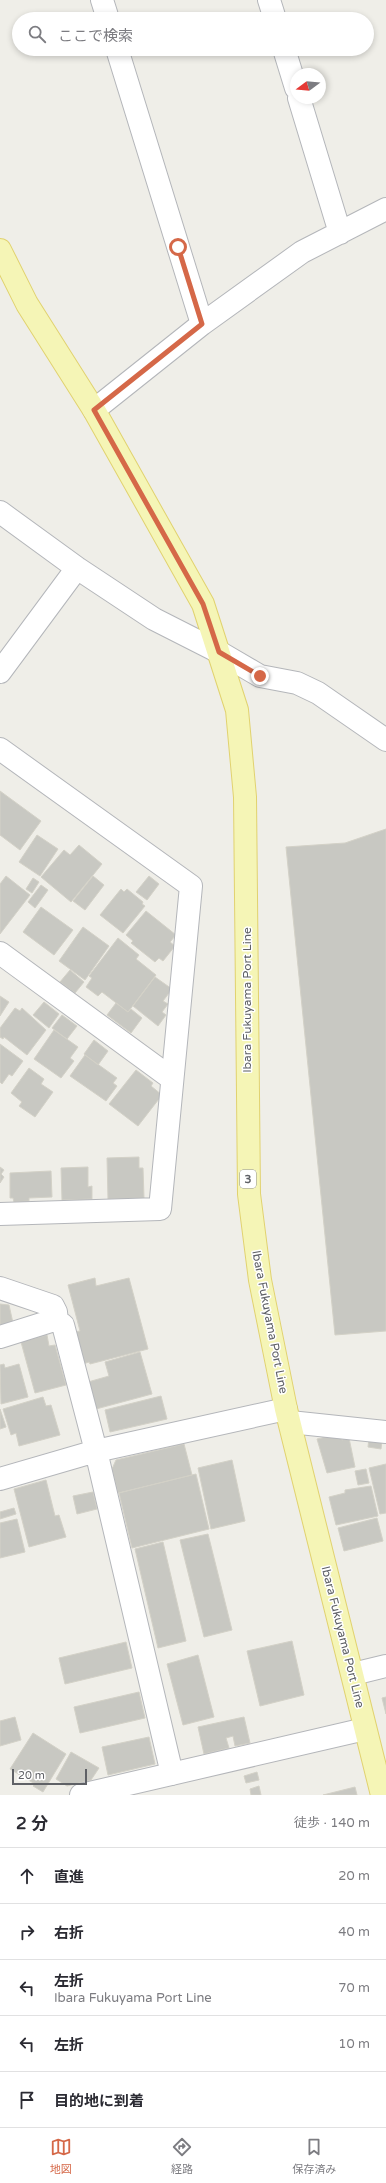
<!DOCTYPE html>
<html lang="ja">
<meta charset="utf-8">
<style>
:root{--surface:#fff;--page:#f2f2f3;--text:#2b2b33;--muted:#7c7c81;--line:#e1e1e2;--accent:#d56848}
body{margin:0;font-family:"Varela Round","Noto Sans JP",sans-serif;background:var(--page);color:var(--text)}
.compass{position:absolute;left:290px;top:68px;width:36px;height:36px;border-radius:50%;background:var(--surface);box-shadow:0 2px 6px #0003;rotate:254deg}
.scale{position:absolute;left:12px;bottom:10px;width:75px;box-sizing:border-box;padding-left:4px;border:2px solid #5f6166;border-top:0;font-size:11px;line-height:14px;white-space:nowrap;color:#5f6166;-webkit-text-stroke:3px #fff;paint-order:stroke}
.stop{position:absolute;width:12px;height:12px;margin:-9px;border:3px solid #d56848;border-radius:50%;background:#fff}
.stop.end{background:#d56848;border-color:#fff;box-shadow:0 1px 4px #0008}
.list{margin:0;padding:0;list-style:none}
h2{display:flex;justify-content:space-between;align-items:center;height:52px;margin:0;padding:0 16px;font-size:17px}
h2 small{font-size:13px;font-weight:400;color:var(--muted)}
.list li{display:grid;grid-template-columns:26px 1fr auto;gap:12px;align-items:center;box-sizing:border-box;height:56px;padding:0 16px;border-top:1px solid var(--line)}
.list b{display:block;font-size:15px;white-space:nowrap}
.list p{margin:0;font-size:13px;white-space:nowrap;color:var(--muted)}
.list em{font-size:13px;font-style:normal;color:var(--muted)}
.icon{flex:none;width:22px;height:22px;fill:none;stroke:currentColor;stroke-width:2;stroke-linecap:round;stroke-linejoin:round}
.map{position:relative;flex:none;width:386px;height:1795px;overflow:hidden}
.search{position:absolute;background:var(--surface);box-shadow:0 2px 6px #0003;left:12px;right:12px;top:12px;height:44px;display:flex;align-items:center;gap:10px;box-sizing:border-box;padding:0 14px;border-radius:22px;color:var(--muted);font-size:15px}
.sheet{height:332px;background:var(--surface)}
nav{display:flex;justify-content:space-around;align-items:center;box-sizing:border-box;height:56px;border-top:1px solid var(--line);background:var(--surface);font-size:11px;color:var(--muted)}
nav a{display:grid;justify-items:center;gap:2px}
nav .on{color:var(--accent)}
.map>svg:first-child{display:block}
.building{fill:#c8c8c2;stroke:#d3d1c7}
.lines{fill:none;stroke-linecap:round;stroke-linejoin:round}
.minor-casing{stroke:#b4b6ba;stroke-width:24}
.primary-casing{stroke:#e1d26f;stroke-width:24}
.minor{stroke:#fff;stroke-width:22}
.primary{stroke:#f5f5b6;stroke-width:22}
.route{stroke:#d56848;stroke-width:5}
.labels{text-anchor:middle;stroke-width:3;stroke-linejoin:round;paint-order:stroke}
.shield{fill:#fff;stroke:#8f9094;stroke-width:1}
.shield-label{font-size:11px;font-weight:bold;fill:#5f6166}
.street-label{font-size:12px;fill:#5f6166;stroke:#fff}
</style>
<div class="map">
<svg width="386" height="1795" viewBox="0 0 386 1795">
<rect width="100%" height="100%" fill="#efeee8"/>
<path class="building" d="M0 791 41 821 20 850 0 835Z
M386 829V1331L335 1335 286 847 345 843Z
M37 835 58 849 40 876 19 862Z
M79 845 102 864 71 902 41 877 64 850 70 855Z
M6 876 30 895 0 934V884Z
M93 876 104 885 85 910 73 901Z
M149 876 159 884 147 900 136 892Z
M33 878 39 882 32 893 26 889Z
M41 885 48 890 35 908 28 902Z
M121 889 124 892 127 889 143 902 142 904 145 906 123 933 100 915Z
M41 907 73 930 54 955 23 932Z
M146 911 176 935 170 942 175 946 163 961 159 958 155 962 131 943 133 941 126 935Z
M83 927 109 946 85 980 59 961Z
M118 938 139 955 136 959 156 975 128 1012 102 992 98 996 86 987 92 978 89 976Z
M70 970 84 982 75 993 60 982Z
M155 977 172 989 163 1001 168 1004 162 1012 166 1015 158 1026 133 1006Z
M0 996 9 1002 0 1016Z
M44 1002 59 1014 49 1028 33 1015Z
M116 1003 128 1012 131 1009 142 1018 131 1033 107 1015Z
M15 1008 20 1011 22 1008 46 1030 27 1055 4 1037 3 1039 0 1037V1028Z
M62 1015 77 1026 67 1039 52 1028Z
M54 1030 78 1047 70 1058 74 1061 61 1078 34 1059Z
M94 1040 108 1051 98 1065 84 1054Z
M0 1044 23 1061 12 1076 9 1074 2 1084 0 1082Z
M85 1055 117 1078 113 1083 117 1086 106 1101 70 1076Z
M29 1068 44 1079 41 1084 53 1092 35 1117 19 1106 22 1102 11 1093Z
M136 1070 153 1083 151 1086 162 1095 138 1126 109 1104Z
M139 1157V1168H143L144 1198 108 1199 107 1158Z
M0 1167 4 1170 1 1174 4 1177 0 1183Z
M88 1167V1187L92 1186V1199L62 1200 61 1168Z
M51 1171 52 1197 29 1198V1201L14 1202 13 1198H10V1173Z
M95 1278 96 1286 129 1278 148 1349 90 1364 89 1362 83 1364 74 1332 80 1331 68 1285Z
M0 1304 9 1305 13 1323 0 1327Z
M47 1335 49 1346 55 1345 66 1385 35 1393 21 1342Z
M140 1352 152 1394 96 1409 88 1382 109 1376 105 1362Z
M4 1364 5 1368 19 1364 28 1397 1 1404 0 1365Z
M161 1396 167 1419 110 1432 105 1410Z
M43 1397 46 1406 51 1405 60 1435 19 1446 16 1433 11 1435 3 1409Z
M0 1409 6 1427 0 1429Z
M340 1434 342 1440 349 1438 355 1467 327 1473 317 1439Z
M369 1438 382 1440 381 1449 368 1447Z
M184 1444 192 1475 118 1493 112 1469 116 1460Z
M232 1460 245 1521 211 1529 198 1468Z
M386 1464V1513L380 1514 369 1468Z
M366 1469 369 1483 358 1485 355 1471Z
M196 1474 209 1529 132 1548 119 1493Z
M46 1480 55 1516 59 1515 66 1537 29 1547 14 1489Z
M371 1486 378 1516 336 1525 329 1497 345 1493V1490Z
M93 1492 97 1509 77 1514 73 1496Z
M14 1508 16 1514 0 1519V1512Z
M377 1518 383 1541 344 1551 338 1528Z
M17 1519 25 1552 0 1558V1523Z
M208 1534 232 1630 204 1637 180 1540Z
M163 1542 186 1641 158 1648 135 1549Z
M292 1641 304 1695 260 1706 247 1651Z
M126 1642 132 1668 65 1684 59 1658Z
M198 1655 214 1717 183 1725 167 1664Z
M139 1692 145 1718 80 1733 74 1707Z
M386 1697V1714L382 1698Z
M15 1717 21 1740 0 1746V1721Z
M244 1717 250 1743 235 1746 233 1736 226 1738 229 1748 204 1754 198 1727Z
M33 1733 66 1754 43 1792 33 1786 35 1784 10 1769Z
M149 1737 155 1764 108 1775 102 1747Z
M71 1752 99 1768 91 1780 67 1786 56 1779Z
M257 1772 259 1780 246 1783 244 1776Z
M259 1786 261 1795H251L250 1789Z
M355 1787 357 1795H323Z"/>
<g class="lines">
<g class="minor-casing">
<path id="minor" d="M102 0 108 19
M269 0 275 19
M117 49 202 324
M284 49 296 88
M299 98 340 233
M94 410 202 324 302 252 386 209
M0 512 77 568 154 619 219 652 260 676 297 683 318 693 386 740
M0 672 77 568
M0 749 191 886 160 1209 0 1214
M0 953 171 1078
M0 1288 53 1306 56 1312 57 1321
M0 1337 51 1321H57L63 1325 96 1451 172 1774
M290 1422 386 1432
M0 1479 96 1451 286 1409
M353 1674 386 1666
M81 1795 365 1729"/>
</g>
<g class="primary-casing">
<path id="primary" d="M0 250 27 304 94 410 203 604 237 710 245 797 249 1194 260 1280 286 1409 382 1795"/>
</g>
<use href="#minor" class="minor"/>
<use href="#primary" class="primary"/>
</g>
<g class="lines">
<path class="route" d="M178 247 202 324 94 410 203 604 219 652 260 676"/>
</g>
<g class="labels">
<rect class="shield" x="240" y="1170" width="16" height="18" rx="3"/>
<g class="shield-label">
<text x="248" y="1183">3</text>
</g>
<g class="street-label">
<text transform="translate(247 1000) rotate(-90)" y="4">Ibara Fukuyama Port Line</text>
<text transform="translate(270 1322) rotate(79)" y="4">Ibara Fukuyama Port Line</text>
<text transform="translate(343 1637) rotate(76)" y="4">Ibara Fukuyama Port Line</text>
</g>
</g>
</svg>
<svg class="compass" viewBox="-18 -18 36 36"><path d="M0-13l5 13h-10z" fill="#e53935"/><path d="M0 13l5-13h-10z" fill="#7c7c81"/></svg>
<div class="scale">20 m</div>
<div class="stop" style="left:178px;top:247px"></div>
<div class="stop end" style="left:260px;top:676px"></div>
<div class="search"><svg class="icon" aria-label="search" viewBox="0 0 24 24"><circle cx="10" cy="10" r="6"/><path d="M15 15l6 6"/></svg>ここで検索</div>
</div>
<section class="sheet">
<h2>2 分<small>徒歩 · 140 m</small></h2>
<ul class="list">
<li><svg class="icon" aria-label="ahead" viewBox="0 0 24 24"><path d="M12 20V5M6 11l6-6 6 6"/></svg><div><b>直進</b></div><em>20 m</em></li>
<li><svg class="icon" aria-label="right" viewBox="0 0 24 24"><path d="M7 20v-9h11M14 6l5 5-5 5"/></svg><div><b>右折</b></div><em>40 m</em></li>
<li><svg class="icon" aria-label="left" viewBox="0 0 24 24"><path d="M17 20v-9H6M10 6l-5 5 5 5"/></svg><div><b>左折</b><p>Ibara Fukuyama Port Line</p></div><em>70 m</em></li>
<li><svg class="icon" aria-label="left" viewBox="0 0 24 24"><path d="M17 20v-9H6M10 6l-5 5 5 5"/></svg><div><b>左折</b></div><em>10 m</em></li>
<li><svg class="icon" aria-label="arrive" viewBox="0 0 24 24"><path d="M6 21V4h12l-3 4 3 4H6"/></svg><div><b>目的地に到着</b></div></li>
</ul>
</section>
<nav>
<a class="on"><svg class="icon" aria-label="map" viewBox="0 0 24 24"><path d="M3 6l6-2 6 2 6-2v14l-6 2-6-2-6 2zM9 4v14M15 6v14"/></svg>地図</a>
<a><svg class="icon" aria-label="directions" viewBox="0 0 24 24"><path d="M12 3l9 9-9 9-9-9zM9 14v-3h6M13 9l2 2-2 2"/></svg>経路</a>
<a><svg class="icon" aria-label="saved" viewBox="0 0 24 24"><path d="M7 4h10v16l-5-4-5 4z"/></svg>保存済み</a>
</nav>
